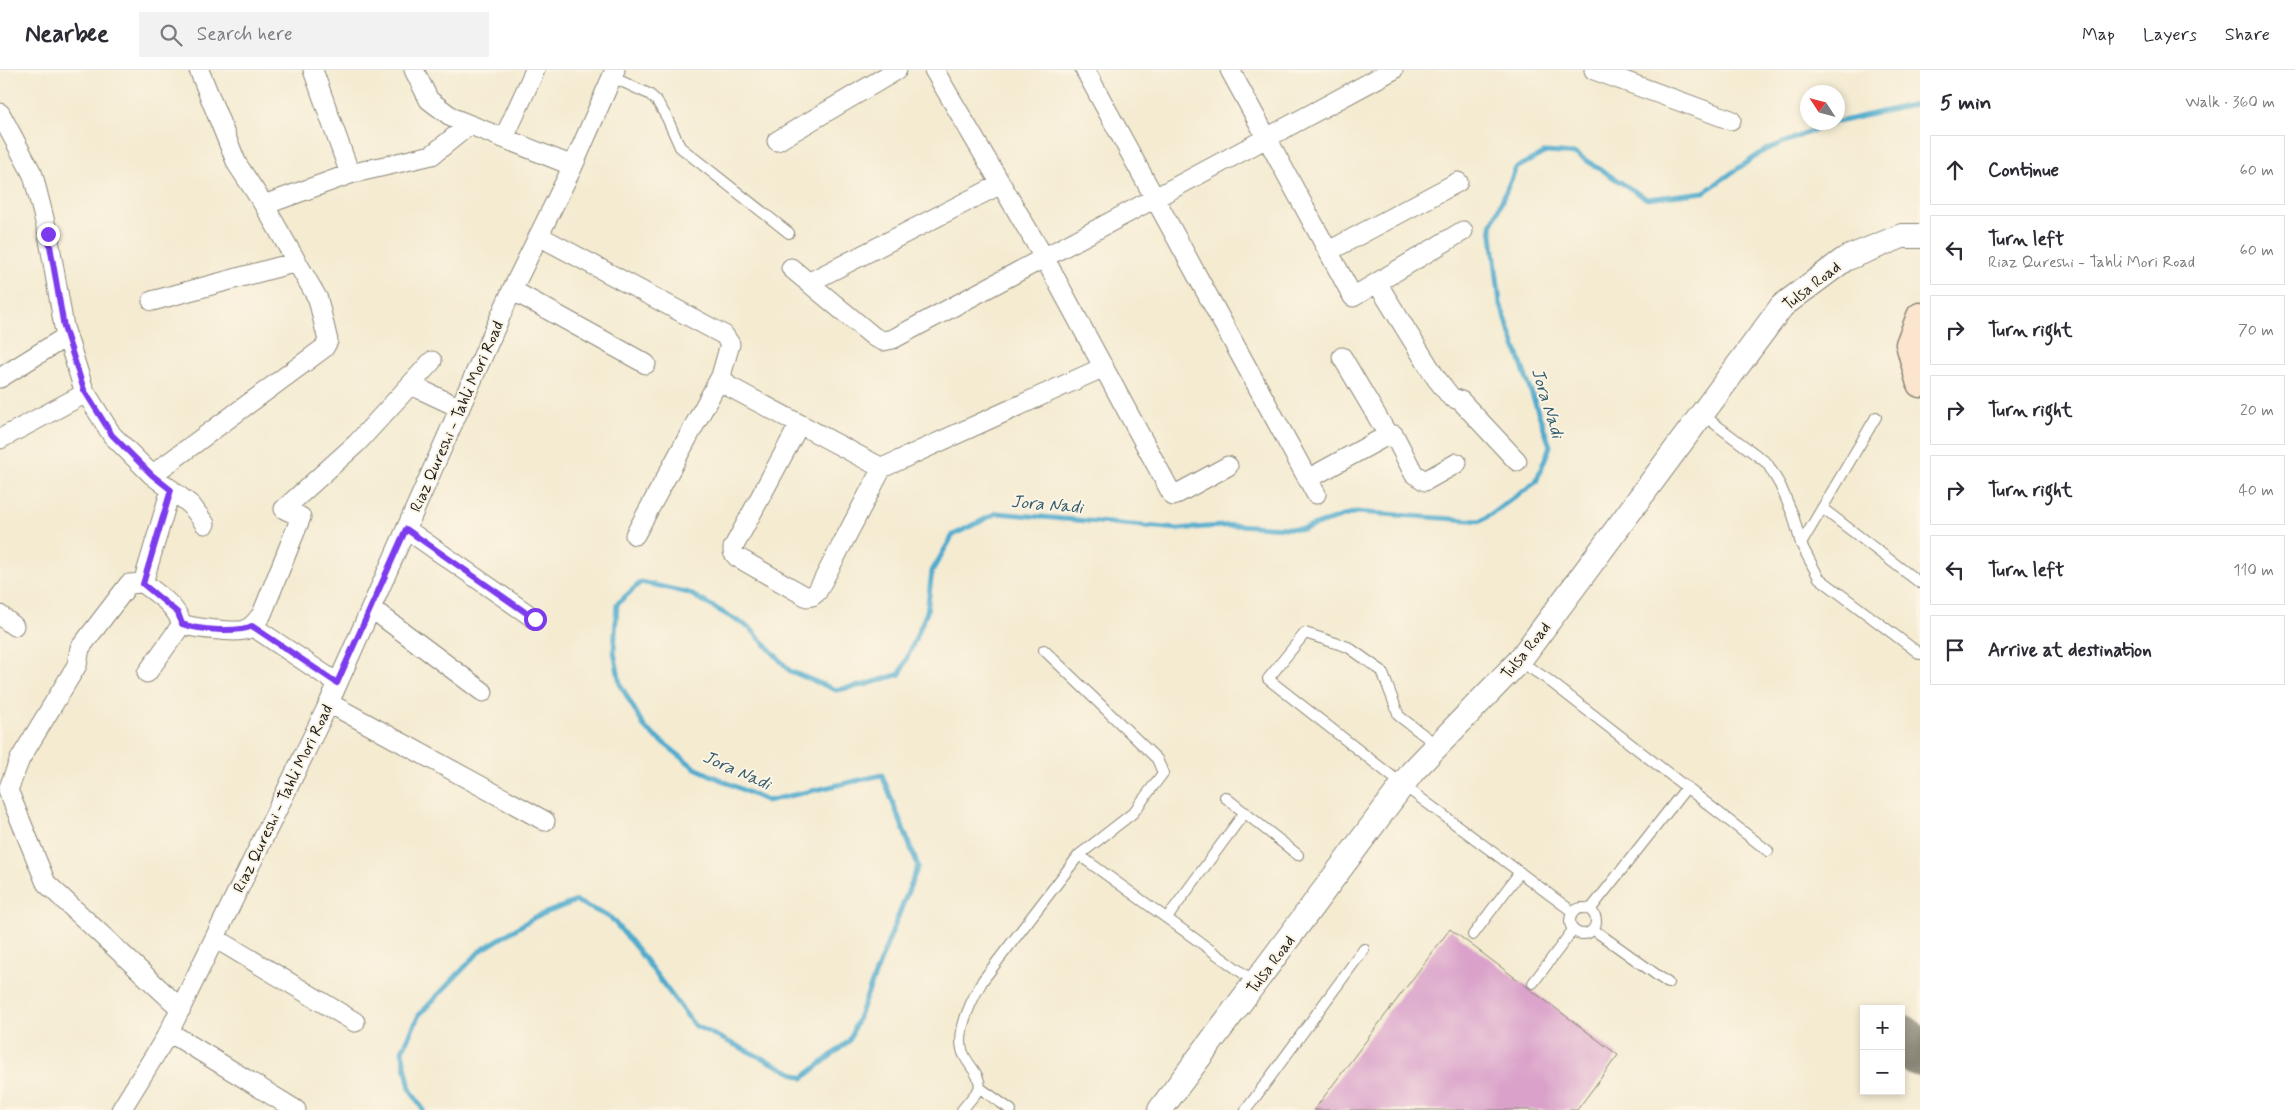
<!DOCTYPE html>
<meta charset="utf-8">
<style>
:root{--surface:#fff;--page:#f2f2f3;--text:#2b2b33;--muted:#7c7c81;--line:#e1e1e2}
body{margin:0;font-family:Mynerve,sans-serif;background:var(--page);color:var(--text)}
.controls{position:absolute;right:15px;bottom:15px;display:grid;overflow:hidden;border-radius:0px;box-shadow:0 2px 8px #0003}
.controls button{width:45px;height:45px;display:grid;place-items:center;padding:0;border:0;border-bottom:1px solid var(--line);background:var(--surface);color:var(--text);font:25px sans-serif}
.compass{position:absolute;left:1800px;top:15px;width:45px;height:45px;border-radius:50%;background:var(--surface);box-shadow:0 2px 8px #0003;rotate:306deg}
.stop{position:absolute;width:15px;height:15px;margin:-11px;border:4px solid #7c3aed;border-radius:50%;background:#fff}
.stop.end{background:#7c3aed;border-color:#fff;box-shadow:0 1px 5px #0008}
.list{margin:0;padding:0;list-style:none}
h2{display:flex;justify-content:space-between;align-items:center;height:65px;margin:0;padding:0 20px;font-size:21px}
h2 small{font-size:16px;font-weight:400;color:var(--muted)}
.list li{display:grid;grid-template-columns:32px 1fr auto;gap:15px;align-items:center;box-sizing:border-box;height:70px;margin:0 10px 10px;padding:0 10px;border:1px solid var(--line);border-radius:0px}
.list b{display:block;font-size:19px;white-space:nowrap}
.list p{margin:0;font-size:16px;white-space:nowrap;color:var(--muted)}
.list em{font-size:16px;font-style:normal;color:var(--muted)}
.icon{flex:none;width:28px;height:28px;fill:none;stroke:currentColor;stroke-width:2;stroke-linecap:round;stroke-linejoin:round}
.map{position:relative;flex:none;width:1920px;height:1040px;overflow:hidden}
header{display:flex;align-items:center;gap:30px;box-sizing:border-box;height:70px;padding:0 25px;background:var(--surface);border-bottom:1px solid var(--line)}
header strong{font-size:24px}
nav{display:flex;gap:28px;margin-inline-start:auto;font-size:18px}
.search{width:350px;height:45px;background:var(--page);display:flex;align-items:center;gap:12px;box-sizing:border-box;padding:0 18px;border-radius:0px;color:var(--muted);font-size:19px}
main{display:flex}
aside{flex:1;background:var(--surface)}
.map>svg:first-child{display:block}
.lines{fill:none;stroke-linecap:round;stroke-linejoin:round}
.stream{stroke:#4fabcd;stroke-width:5}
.taxiway{stroke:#888476;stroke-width:48}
.building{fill:#daa2ca}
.service-casing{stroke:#888476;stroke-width:12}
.minor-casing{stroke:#888476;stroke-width:21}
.tertiary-casing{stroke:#888476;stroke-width:26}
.secondary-casing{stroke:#888476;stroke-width:29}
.service{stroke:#fff;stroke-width:10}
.minor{stroke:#fff;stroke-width:19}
.tertiary{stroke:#fff;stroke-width:24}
.secondary{stroke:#fce5cf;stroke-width:26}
.route{stroke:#7c3aed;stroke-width:6}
.labels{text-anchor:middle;stroke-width:4;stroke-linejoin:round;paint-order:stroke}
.street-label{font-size:16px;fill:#1c1c1c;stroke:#fcf5e5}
.water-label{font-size:18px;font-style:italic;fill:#335c6c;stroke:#fcf5e5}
</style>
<header>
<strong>Nearbee</strong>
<div class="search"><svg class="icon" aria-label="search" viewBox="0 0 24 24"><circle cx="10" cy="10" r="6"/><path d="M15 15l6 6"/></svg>Search here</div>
<nav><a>Map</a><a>Layers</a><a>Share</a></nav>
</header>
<main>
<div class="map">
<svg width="1920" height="1040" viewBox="0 0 1920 1040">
<rect width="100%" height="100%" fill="#fcf5e5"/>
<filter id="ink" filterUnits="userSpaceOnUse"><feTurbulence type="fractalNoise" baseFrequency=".02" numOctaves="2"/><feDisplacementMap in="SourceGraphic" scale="10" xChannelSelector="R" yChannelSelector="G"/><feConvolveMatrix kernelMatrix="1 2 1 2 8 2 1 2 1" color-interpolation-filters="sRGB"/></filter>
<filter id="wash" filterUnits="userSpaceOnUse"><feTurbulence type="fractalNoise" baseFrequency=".0096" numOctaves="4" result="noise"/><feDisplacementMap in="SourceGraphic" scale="20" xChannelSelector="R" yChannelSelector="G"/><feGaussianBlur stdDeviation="1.12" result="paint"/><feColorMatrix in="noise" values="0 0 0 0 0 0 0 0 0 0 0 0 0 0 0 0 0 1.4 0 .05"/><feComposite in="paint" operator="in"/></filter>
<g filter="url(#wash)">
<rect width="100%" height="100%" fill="#f4ebd1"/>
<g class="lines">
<path class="stream" d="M1838 52 1920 33
M423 1040 410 1019 402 981 419 945 480 881 535 847 576 831 611 848 637 879 694 955 803 1008 849 971 918 796 882 705 767 731 695 698 645 658 620 614 614 581 617 534 641 512 689 523 750 558 790 601 836 620 864 615 900 604 927 542 932 501 953 465 997 443 1178 459 1237 455 1303 459 1356 442 1481 451 1536 412 1550 376 1500 233 1491 156 1516 98 1546 82 1576 84 1647 129 1704 122 1765 80 1834 52"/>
<path class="taxiway" d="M1901 968 1920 983"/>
</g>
<g id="blocks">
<path class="building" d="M1450 859 1618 985 1577 1040H1314Z"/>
</g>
</g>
<g filter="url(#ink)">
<use href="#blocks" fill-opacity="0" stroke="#888476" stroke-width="1"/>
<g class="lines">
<g class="service-casing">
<path id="service" d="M612 7 649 24 657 31 667 48 680 77 789 163
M1703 345 1767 393 1780 415 1793 445 1801 474 1819 508 1920 584
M1822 438 1920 513
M1801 474 1876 347
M1519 591 1547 609 1768 781
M1438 676 1399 646 1382 601 1348 577 1305 563 1268 609 1403 715 1573 842
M1225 727 1298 785
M1079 785 1255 912
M1570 851a13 13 0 1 1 26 0a13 13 0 1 1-26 0Z
M1590 840 1687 717
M1167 848 1245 742
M1594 860 1668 913
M1473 865 1520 802
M1533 913 1573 860
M980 1018 1011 1040
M962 1040 980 1018C980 1005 971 998 965 987 953 966 972 929 983 910L1079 785 1133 743 1163 703 1157 689 1044 580
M1246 1040 1364 879"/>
</g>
<g class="minor-casing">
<path id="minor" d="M313 0 350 104
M414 0 429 30 453 48 573 96
M934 0 1045 189 1173 426 1228 396
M1085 0 1316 424
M1230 0 1353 227 1463 161
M1594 0 1731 50
M0 43 33 105 48 164 64 257 84 320 112 365 152 405 191 435 205 454
M504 68 535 0
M777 71 897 0
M264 135 350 104 432 85 469 55
M539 166 724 265 730 274 721 306 728 316 882 398 1104 297
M1329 181 1458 112
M791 198 874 267 883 271 893 269 1393 0
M808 213 1001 114
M1377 213 1436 308 1451 327 1461 331 1517 391
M512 220 646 294
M152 231 297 192
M1342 287 1388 365H1394L1414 404 1425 411 1457 393
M0 308 67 266
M411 315 460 338
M799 355 733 478V482L737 487 807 527 812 526 817 522 882 398
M0 369 86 323
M152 405 324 278 328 271 318 229 264 135 237 94 199 0
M1308 409 1388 365
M171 419 143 513C159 525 175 535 182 554
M406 459 535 549
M635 465 721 306
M143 513 129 514 80 578 77 595 20 689 8 720 46 813 181 939
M371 538 483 622
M0 545 14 556
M182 554C192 558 235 563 245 560 253 557 257 550 262 544L301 447 284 439 357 373 432 291
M252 556 337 613
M147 603 182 554
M329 633 545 751
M215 868 355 952
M169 962 296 1040
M121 1040 169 962 329 633 512 220 573 96 615 0"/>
</g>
<g class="tertiary-casing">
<path id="tertiary" d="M1160 1040 1413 701 1519 591 1782 236 1845 189 1902 166H1920"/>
</g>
<g class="secondary-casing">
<path id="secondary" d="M1920 246 1909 274 1920 314"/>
</g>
<use href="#service" class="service"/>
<use href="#minor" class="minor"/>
<use href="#tertiary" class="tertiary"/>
<use href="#secondary" class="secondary"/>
</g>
</g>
<g class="lines" filter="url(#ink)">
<path class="route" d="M48 164 64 257 84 320 112 365 152 405 171 420 143 514 178 543 182 554C198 560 238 563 252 556L337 613 406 459 535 549"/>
</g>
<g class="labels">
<g class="street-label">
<text transform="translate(1811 215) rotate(-38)" y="6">Tulsa Road</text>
<text transform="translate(456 346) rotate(-66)" y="6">Riaz Qureshi - Tahli Mori Road</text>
<text transform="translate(1525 580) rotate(-51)" y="6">Tulsa Road</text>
<text transform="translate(282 728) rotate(-64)" y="6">Riaz Qureshi - Tahli Mori Road</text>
<text transform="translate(1270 894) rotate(-53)" y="6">Tulsa Road</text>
</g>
<g class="water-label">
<text transform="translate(1548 333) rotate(73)" y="6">Jora Nadi</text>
<text transform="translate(1047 434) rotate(5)" y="6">Jora Nadi</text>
<text transform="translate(737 700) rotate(24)" y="6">Jora Nadi</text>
</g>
</g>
</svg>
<div class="controls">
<button>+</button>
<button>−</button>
</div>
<svg class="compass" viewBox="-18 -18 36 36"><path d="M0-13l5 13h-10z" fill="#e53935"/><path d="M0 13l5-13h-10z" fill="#7c7c81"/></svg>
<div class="stop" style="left:535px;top:549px"></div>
<div class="stop end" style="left:48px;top:164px"></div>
</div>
<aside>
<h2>5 min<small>Walk · 360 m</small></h2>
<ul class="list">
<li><svg class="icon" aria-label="ahead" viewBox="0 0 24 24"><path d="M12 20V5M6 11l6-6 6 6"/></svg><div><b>Continue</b></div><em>60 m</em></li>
<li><svg class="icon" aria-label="left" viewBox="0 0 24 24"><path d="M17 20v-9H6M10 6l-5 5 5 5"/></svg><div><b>Turn left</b><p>Riaz Qureshi - Tahli Mori Road</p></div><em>60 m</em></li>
<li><svg class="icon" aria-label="right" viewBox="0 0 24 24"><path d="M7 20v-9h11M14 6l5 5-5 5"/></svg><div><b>Turn right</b></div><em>70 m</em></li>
<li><svg class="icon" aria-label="right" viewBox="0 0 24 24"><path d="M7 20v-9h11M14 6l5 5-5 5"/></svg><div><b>Turn right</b></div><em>20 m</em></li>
<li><svg class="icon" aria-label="right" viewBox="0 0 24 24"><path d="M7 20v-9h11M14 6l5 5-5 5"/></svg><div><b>Turn right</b></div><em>40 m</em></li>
<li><svg class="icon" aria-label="left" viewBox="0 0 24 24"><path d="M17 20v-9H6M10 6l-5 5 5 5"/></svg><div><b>Turn left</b></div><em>110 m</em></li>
<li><svg class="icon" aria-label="arrive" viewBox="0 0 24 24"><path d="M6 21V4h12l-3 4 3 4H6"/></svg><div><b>Arrive at destination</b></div></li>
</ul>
</aside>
</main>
